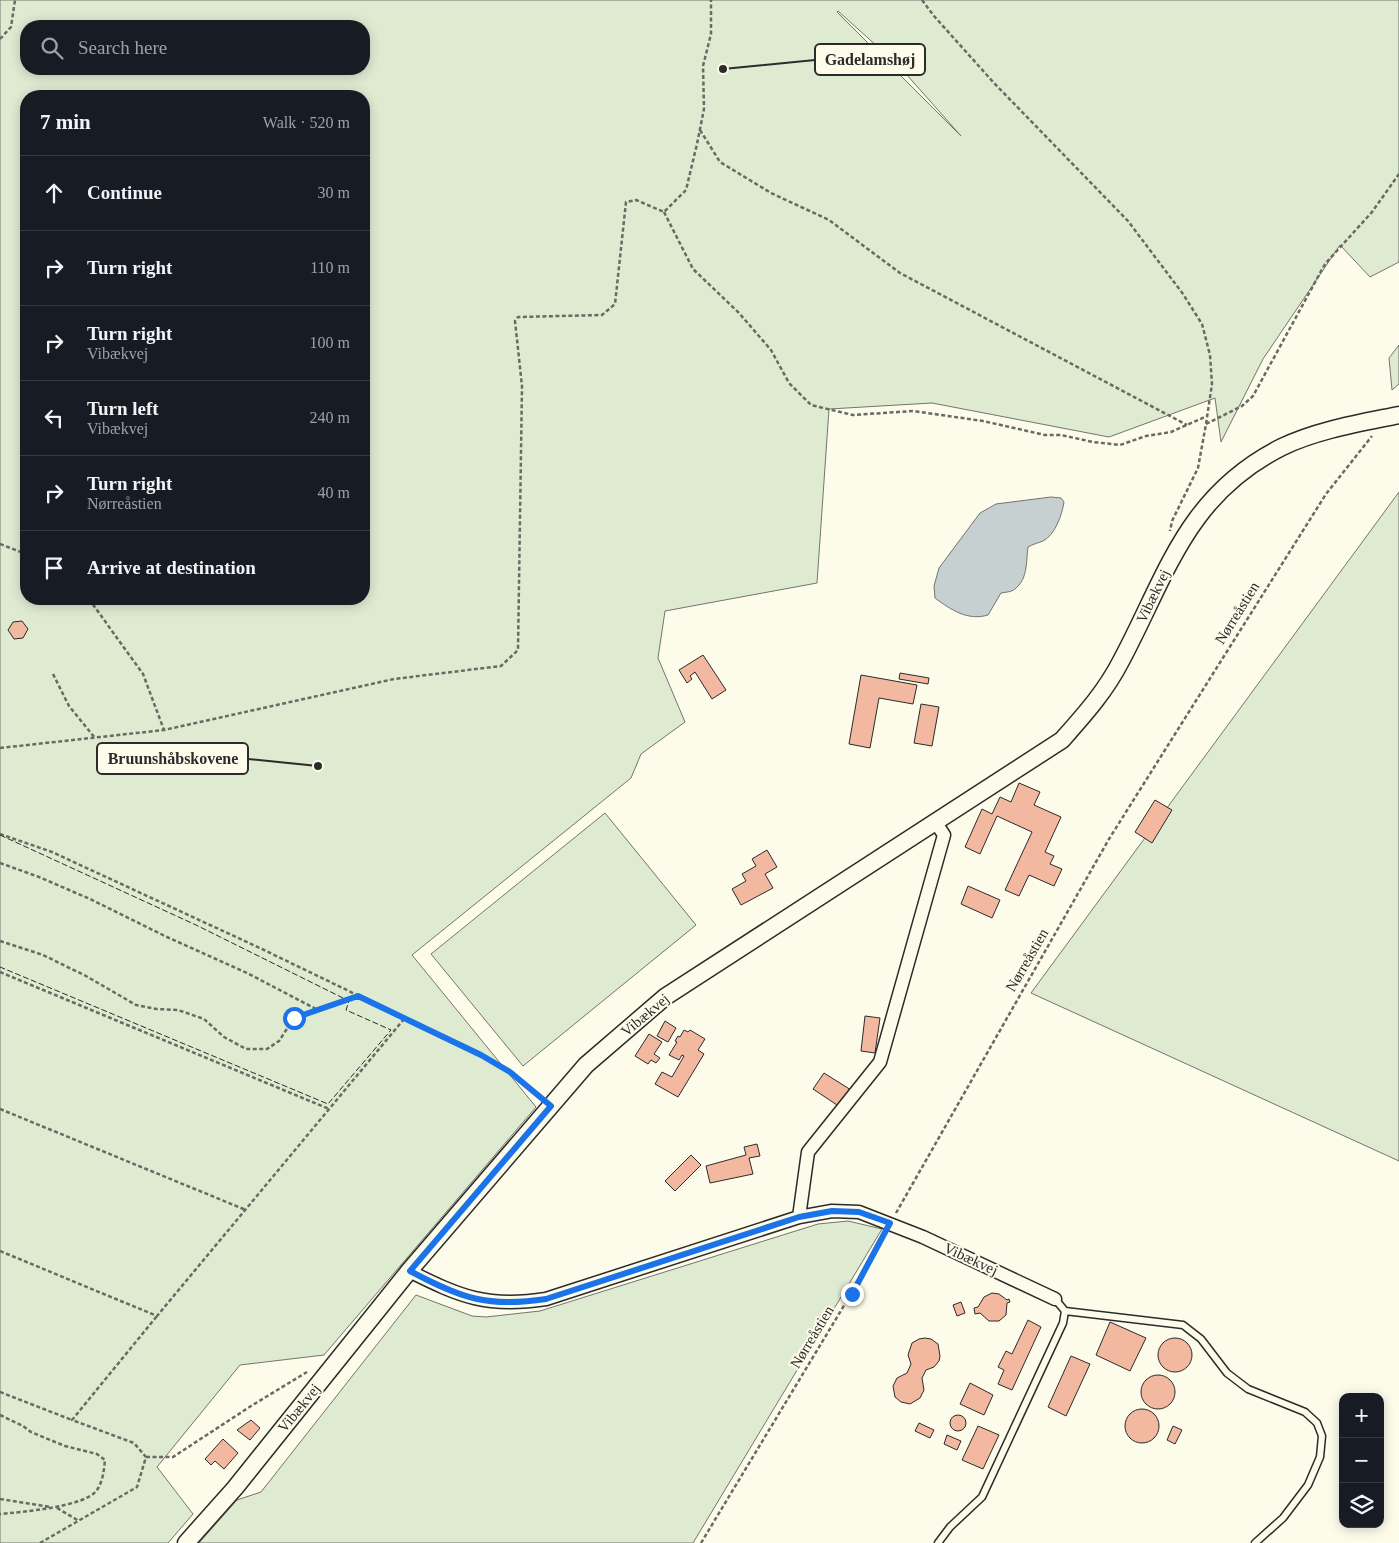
<!DOCTYPE html>
<meta charset="utf-8">
<style>
:root{--surface:#171b24;--page:#242831;--text:#f1f3f6;--muted:#9ea1a6;--line:#363941}
body{margin:0;font-family:Georgia,serif;background:var(--page);color:var(--text)}
.controls{position:absolute;right:15px;bottom:15px;display:grid;overflow:hidden;border-radius:10px;box-shadow:0 2px 12px #0003}
.controls button{width:45px;height:45px;display:grid;place-items:center;padding:0;border:0;border-bottom:1px solid var(--line);background:var(--surface);color:var(--text);font:25px sans-serif}
.stop{position:absolute;width:15px;height:15px;margin:-11px;border:4px solid #1a73e8;border-radius:50%;background:#fff}
.stop.end{background:#1a73e8;border-color:#fff;box-shadow:0 1px 5px #0008}
.list{margin:0;padding:0;list-style:none}
h2{display:flex;justify-content:space-between;align-items:center;height:65px;margin:0;padding:0 20px;font-size:21px}
h2 small{font-size:16px;font-weight:400;color:var(--muted)}
.list li{display:grid;grid-template-columns:32px 1fr auto;gap:15px;align-items:center;box-sizing:border-box;height:75px;padding:0 20px;border-top:1px solid var(--line)}
.list b{display:block;font-size:19px;white-space:nowrap}
.list p{margin:0;font-size:16px;white-space:nowrap;color:var(--muted)}
.list em{font-size:16px;font-style:normal;color:var(--muted)}
.icon{flex:none;width:28px;height:28px;fill:none;stroke:currentColor;stroke-width:2;stroke-linecap:round;stroke-linejoin:round}
.map{position:relative;flex:none;width:1399px;height:1543px;overflow:hidden}
.search{position:absolute;background:var(--surface);box-shadow:0 2px 12px #0003;left:20px;top:20px;width:350px;height:55px;display:flex;align-items:center;gap:12px;box-sizing:border-box;padding:0 18px;border-radius:20px;color:var(--muted);font-size:19px}
.panel{position:absolute;background:var(--surface);box-shadow:0 2px 12px #0003;left:20px;top:90px;width:350px;height:515px;border-radius:20px}
.map>svg:first-child{display:block}
.green{fill:#deebd1;stroke:#74746e;fill-rule:evenodd}
.water{fill:#c7d0d0;stroke:#74746e}
.building{fill:#f2b8a0;stroke:#2b2b2b}
.lines{fill:none;stroke-linecap:round;stroke-linejoin:round}
.service-casing{stroke:#2b2b2b;stroke-width:9}
.minor-casing{stroke:#2b2b2b;stroke-width:15}
.tertiary-casing{stroke:#2b2b2b;stroke-width:19}
.path{stroke:#6a6964;stroke-width:2.5;stroke-dasharray:4 2.5;stroke-linecap:butt}
.service{stroke:#fdfbea;stroke-width:6}
.minor{stroke:#fdfbea;stroke-width:12}
.tertiary{stroke:#fdfbea;stroke-width:16}
.fence{stroke:#2b2b2b;stroke-width:1;stroke-dasharray:6 2.5;stroke-linecap:butt}
.route{stroke:#1a73e8;stroke-width:6}
.labels{text-anchor:middle;stroke-width:4;stroke-linejoin:round;paint-order:stroke}
.street-label{font-size:15px;fill:#2b2b2b;stroke:#fdfbea}
.leader{fill:none;stroke:#2b2b2b;stroke-width:2}
.callout-dot{fill:#2b2b2b;stroke:#fdfbea;stroke-width:2}
.callout{fill:#fdfbea;stroke:#2b2b2b;stroke-width:2}
.callout-label{font-size:16px;text-anchor:middle;font-weight:bold;fill:#2b2b2b}
</style>
<div class="map">
<svg width="1399" height="1543" viewBox="0 0 1399 1543">
<rect width="100%" height="100%" fill="#fdfbea"/>
<path class="green" d="M0 0H1399V262L1370 277 1340 245 1263 359 1221 442 1215 398 1109 437 932 403 829 409 817 583 665 611 658 658 685 722 641 754 631 778 412 955 536 1107 324 1355 240 1365 157 1467 193 1514 168 1543H0ZM838 11 899 66 961 136 837 12ZM26 26H364V69H26ZM26 96H364V599H26Z
M1399 345V384L1392 390 1389 358Z
M1399 492V1161L1031 993Z
M605 813 696 925 523 1066 431 954Z
M848 1221 882 1229 693 1543H199L237 1500 261 1492 416 1295 472 1316 486 1317 540 1311 818 1224Z"/>
<path class="water" d="M1051 497 1061 498 1064 502C1062 515 1055 535 1043 541 1038 543 1033 544 1028 547 1026 561 1028 578 1016 588 1013 592 1006 592 1001 593L988 615C968 621 951 610 935 598L934 586 939 568 980 513 996 504Z"/>
<path class="building" d="M22 621 28 629 23 638 14 639 8 630 13 622Z
M703 655 726 690 712 699 695 672 690 676 692 679 687 683 679 670Z
M900 673 929 678 928 684 899 679Z
M861 675 917 685 913 704 879 698 870 748 849 744Z
M921 704 939 707 932 746 914 743Z
M1019 783 1040 792 1034 805 1061 817 1045 852 1054 856 1050 864 1062 869 1054 886 1029 875 1019 896 1005 890 1032 832 997 816 980 854 965 847 982 809 992 814 1000 797 1011 802Z
M1155 800 1172 810 1152 843 1135 832Z
M767 850 777 867 765 874 773 888 741 905 732 889 746 881 742 874 756 866 752 859Z
M968 886 1000 900 992 918 961 904Z
M865 1016 880 1018 875 1053 861 1051Z
M665 1021 676 1028 668 1042 657 1036Z
M684 1030 688 1032 690 1030 705 1039 698 1050 704 1054 678 1097 655 1084 662 1072 672 1077 684 1056 682 1055 679 1060 669 1055 677 1042 675 1041 678 1036 680 1037Z
M649 1034 662 1042 654 1054 660 1058 656 1063 651 1060 648 1064 635 1056Z
M824 1073 851 1090 840 1107 813 1089Z
M757 1144 760 1156 749 1158 753 1174 710 1183 706 1166 746 1155 744 1147Z
M691 1155 701 1165 675 1191 665 1181Z
M992 1293 999 1294 1007 1300 1009 1299 1010 1302 1007 1303 1006 1315 999 1321H989L980 1313 975 1314 974 1308 978 1307 984 1297Z
M961 1302 965 1313 957 1316 953 1305Z
M1028 1320 1041 1327 1012 1390 998 1384 1004 1370 998 1367 1006 1351 1012 1354Z
M1110 1322 1146 1338 1130 1371 1096 1355Z
M925 1338 931 1339 938 1344 940 1356 939 1361 934 1367 926 1370 922 1378 924 1390 920 1398 910 1404 901 1402 895 1397 893 1386 897 1378 907 1373 911 1364 908 1355 912 1343 919 1339Z
M1158 1355a17 17 0 1 1 34 0a17 17 0 1 1-34 0Z
M1071 1356 1090 1364 1066 1416 1048 1407Z
M1141 1392a17 17 0 1 1 34 0a17 17 0 1 1-34 0Z
M970 1383 993 1395 984 1415 960 1404Z
M1125 1426a17 17 0 1 1 34 0a17 17 0 1 1-34 0Z
M950 1423a8 8 0 1 1 16 0a8 8 0 1 1-16 0Z
M251 1420 260 1428 250 1440 237 1430Z
M919 1423 934 1430 930 1438 915 1431Z
M978 1426 999 1435 983 1469 962 1460Z
M1173 1426 1182 1430 1175 1444 1167 1440Z
M947 1435 961 1441 957 1450 944 1444Z
M223 1439 238 1453 224 1469 215 1461 211 1465 205 1459Z"/>
<g class="lines">
<g class="service-casing">
<path id="service" d="M1065 1311 1183 1325 1201 1339 1227 1373 1248 1389 1305 1412 1317 1423 1322 1436 1320 1457 1308 1485 1283 1518 1255 1543
M938 1543 950 1527 982 1497 1063 1323 1065 1311 1055 1299"/>
</g>
<g class="minor-casing">
<path id="minor" d="M799 1217 808 1152 880 1062 944 835 936 823
M409 1271C461 1297 487 1308 546 1299L799 1217 832 1211 859 1212 923 1237 1055 1299"/>
</g>
<g class="tertiary-casing">
<path id="tertiary" d="M186 1543 235 1488 409 1271 586 1065 665 997 1062 740C1085 714 1105 692 1121 661 1167 575 1186 495 1282 447 1317 430 1360 423 1399 415"/>
</g>
<path class="path" d="M922 0 934 16 994 83 1128 221 1183 294 1202 324 1210 355 1212 384 1206 424 1198 468 1172 521 1170 531
M0 39 11 27 15 0
M700 130 720 162 771 193 829 220 900 273 1187 425
M664 212 693 269 739 313 771 350 789 383 811 405 853 415 913 411 983 421 1045 435H1061L1093 442 1120 445 1146 436 1171 432 1207 416
M1206 424 1242 406 1253 396 1325 264 1372 212 1399 174
M0 544 26 554
M89 599 143 674 164 730
M53 674 69 706 95 738
M0 748 164 730 394 679 501 666 518 650 522 386 515 321 518 317 602 315 615 304 626 202 636 200 664 212 686 190 697 144 704 109 703 66 711 34V0
M0 834 52 852 262 949 481 1055 510 1072 539 1096
M0 863 39 877 90 899 167 937 247 973 316 1009
M0 941 43 955 86 976 136 1005 156 1009 178 1010 204 1019 224 1037 246 1049H267L279 1041 294 1018 356 997
M0 972 329 1109
M0 1109 246 1210
M896 1213 1109 839 1326 494 1372 436
M0 1251 157 1316 404 1019
M0 1392 72 1420
M0 1415 23 1426 31 1432 65 1446 97 1454 105 1460C104 1470 103 1481 97 1490 86 1507 20 1512 0 1514
M146 1457H173L251 1406 307 1372
M0 1499 51 1507
M57 1508 79 1521
M40 1543 137 1487 146 1457 134 1443 72 1420 157 1316
M701 1543 851 1294 884 1235"/>
<use href="#service" class="service"/>
<use href="#minor" class="minor"/>
<use href="#tertiary" class="tertiary"/>
<path class="fence" d="M0 835 196 925 349 1001 346 1010 391 1030 328 1104 0 967"/>
</g>
<g class="lines">
<path class="route" d="M294 1018 358 996 481 1055 510 1072 551 1106 410 1271C461 1298 487 1308 546 1299L799 1217 832 1211 859 1212 890 1223 852 1294"/>
</g>
<g class="labels">
<g class="street-label">
<text transform="translate(1153 596) rotate(-64)" y="5">Vibækvej</text>
<text transform="translate(1237 613) rotate(-58)" y="5">Nørreåstien</text>
<text transform="translate(1027 960) rotate(-60)" y="5">Nørreåstien</text>
<text transform="translate(645 1015) rotate(-40)" y="5">Vibækvej</text>
<text transform="translate(971 1259) rotate(25)" y="5">Vibækvej</text>
<text transform="translate(812 1337) rotate(-59)" y="5">Nørreåstien</text>
<text transform="translate(299 1408) rotate(-51)" y="5">Vibækvej</text>
</g>
</g>
<path class="leader" d="M723 69L815 60M318 766L248 759"/>
<g class="callout-dot">
<circle cx="723" cy="69" r="5"/>
<circle cx="318" cy="766" r="5"/>
</g>
<g class="callout">
<rect x="815" y="44" width="110" height="31" rx="5"/>
<rect x="97" y="743" width="151" height="31" rx="5"/>
</g>
<g class="callout-label">
<text x="870" y="65">Gadelamshøj</text>
<text x="173" y="764">Bruunshåbskovene</text>
</g>
</svg>
<div class="controls">
<button>+</button>
<button>−</button>
<button><svg class="icon" aria-label="layers" viewBox="0 0 24 24"><path d="M12 4l9 5-9 5-9-5zM3 14l9 5 9-5"/></svg></button>
</div>
<div class="stop" style="left:294px;top:1018px"></div>
<div class="stop end" style="left:852px;top:1294px"></div>
<div class="search"><svg class="icon" aria-label="search" viewBox="0 0 24 24"><circle cx="10" cy="10" r="6"/><path d="M15 15l6 6"/></svg>Search here</div>
<section class="panel">
<h2>7 min<small>Walk · 520 m</small></h2>
<ul class="list">
<li><svg class="icon" aria-label="ahead" viewBox="0 0 24 24"><path d="M12 20V5M6 11l6-6 6 6"/></svg><div><b>Continue</b></div><em>30 m</em></li>
<li><svg class="icon" aria-label="right" viewBox="0 0 24 24"><path d="M7 20v-9h11M14 6l5 5-5 5"/></svg><div><b>Turn right</b></div><em>110 m</em></li>
<li><svg class="icon" aria-label="right" viewBox="0 0 24 24"><path d="M7 20v-9h11M14 6l5 5-5 5"/></svg><div><b>Turn right</b><p>Vibækvej</p></div><em>100 m</em></li>
<li><svg class="icon" aria-label="left" viewBox="0 0 24 24"><path d="M17 20v-9H6M10 6l-5 5 5 5"/></svg><div><b>Turn left</b><p>Vibækvej</p></div><em>240 m</em></li>
<li><svg class="icon" aria-label="right" viewBox="0 0 24 24"><path d="M7 20v-9h11M14 6l5 5-5 5"/></svg><div><b>Turn right</b><p>Nørreåstien</p></div><em>40 m</em></li>
<li><svg class="icon" aria-label="arrive" viewBox="0 0 24 24"><path d="M6 21V4h12l-3 4 3 4H6"/></svg><div><b>Arrive at destination</b></div></li>
</ul>
</section>
</div>
